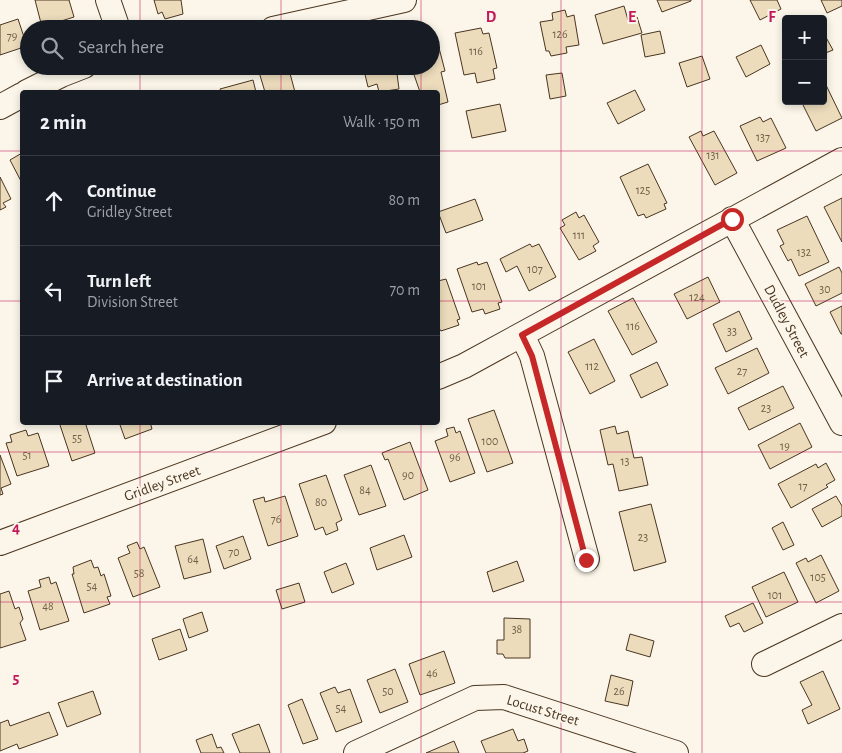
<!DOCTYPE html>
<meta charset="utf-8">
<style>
:root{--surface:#171b24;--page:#20242c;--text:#f1f3f6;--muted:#9ea1a6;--line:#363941}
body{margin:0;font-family:"Alegreya Sans",sans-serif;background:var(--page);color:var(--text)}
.controls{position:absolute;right:15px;top:15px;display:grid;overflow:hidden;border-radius:5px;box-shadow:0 2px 8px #0003}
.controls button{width:45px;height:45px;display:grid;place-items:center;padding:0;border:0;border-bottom:1px solid var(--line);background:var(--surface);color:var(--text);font:25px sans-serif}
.stop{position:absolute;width:15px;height:15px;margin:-11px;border:4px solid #c62828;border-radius:50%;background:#fff}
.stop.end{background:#c62828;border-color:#fff;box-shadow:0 1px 5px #0008}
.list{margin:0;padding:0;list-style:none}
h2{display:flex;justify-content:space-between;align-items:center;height:65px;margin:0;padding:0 20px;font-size:21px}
h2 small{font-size:16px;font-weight:400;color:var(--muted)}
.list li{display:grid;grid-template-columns:32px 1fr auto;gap:15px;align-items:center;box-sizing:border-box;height:90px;padding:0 20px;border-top:1px solid var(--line)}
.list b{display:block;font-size:19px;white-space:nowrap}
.list p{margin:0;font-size:16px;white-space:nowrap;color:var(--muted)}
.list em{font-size:16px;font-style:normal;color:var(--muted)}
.icon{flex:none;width:28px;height:28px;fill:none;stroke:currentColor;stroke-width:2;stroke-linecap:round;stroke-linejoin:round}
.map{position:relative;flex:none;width:842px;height:753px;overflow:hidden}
.search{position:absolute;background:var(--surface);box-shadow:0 2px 8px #0003;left:20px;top:20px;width:420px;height:55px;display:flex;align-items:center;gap:12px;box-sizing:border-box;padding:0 18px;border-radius:28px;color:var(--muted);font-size:19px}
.panel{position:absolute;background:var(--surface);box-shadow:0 2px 8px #0003;left:20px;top:90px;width:420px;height:335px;border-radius:5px}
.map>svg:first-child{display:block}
.building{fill:#ecdcbc;stroke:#4a3520}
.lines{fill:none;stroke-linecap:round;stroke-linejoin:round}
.minor-casing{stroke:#4a3520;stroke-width:26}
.minor{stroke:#fbf6e9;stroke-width:24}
.route{stroke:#c62828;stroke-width:6}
.grid{fill:none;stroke:#c2185b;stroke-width:1;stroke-opacity:0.55}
.labels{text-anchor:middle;stroke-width:4;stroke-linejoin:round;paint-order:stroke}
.number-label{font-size:12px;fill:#725f47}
.street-label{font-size:15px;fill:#4a3520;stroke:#fbf6e9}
.grid-label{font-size:16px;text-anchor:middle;font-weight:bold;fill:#c2185b;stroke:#fbf6e9;stroke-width:4;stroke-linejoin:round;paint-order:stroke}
</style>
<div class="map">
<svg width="842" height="753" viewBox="0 0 842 753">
<rect width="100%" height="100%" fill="#fbf6e9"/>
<path class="building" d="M35 0H69L74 17 42 27Z
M154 0H181L183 14 165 19 162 12 158 14Z
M657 0H691V1L662 12Z
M750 0H777L781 9 760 20Z
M821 0H842V6L827 13Z
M624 6 628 20 637 17 642 33 603 44 595 15Z
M565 10 567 17 574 15 579 45 566 47 567 53 551 56 549 51H546L540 22 553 20 552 13Z
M18 19 27 46 0 55V25Z
M481 28 483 34 489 33 497 68 493 69 495 79 477 83 475 73 464 75 455 33Z
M660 31 665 53 645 57 641 35Z
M823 32 833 50 823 54Z
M438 44 445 71 441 72 448 102 438 105V92H420L411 66H431V46Z
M761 45 770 64 746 77 736 57Z
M702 56 710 79 687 87 679 63Z
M278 66H288L295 92H265L259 72Z
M363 66H396L399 89 379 92 377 84 368 87Z
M562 73 566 96 550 99 546 75Z
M253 80 256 92H221L220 89Z
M825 83 842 118 816 131 801 101H823V84Z
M635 90 645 110 618 124 607 103Z
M500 104 506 131 472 138 466 111Z
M760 117 763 122 771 118 786 148 757 161 740 126Z
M701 131 703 136 714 131 737 173 715 185 689 137Z
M22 153V183L10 160Z
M648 164 667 203 664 204 666 209 646 218 644 214 638 216 620 177Z
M0 177 11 199 3 203 6 207 0 210Z
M842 198V242L824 207Z
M475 199 483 220 446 233 438 212Z
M576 212 579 218 584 215 599 242 593 246 596 251 579 260 560 228 565 225 562 220Z
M807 216 829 262 799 276 791 259 788 261 780 246 784 244 777 230Z
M530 244 532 247 539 244 556 277 529 291 517 266 506 272 500 259Z
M477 262 478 265 487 262 502 302 498 303 500 309 485 314 483 309 472 312 457 269Z
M839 267 842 273V293L816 306 805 284Z
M708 277 720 302 687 319 674 294Z
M446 279 460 319 457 320 459 325 441 331 438 327V281Z
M633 298 657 342 632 355 608 311Z
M842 306V334H841L830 312Z
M739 311 752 339 726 352 713 324Z
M594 339 615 381 590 394 568 352Z
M757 348 769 373 728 394 715 368Z
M657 362 668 385 641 398 630 375Z
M783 386 794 408 749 430 738 408Z
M494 410 513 463 487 472 468 419Z
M59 422H85L95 453 72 461Z
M119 422H150L152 429 125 439Z
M800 423 812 447 770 469 758 445Z
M615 426 617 434 628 431 634 458 642 457 648 485 619 491 613 464 608 465 600 430Z
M454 427 456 433 460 431 475 473 450 482 435 441 448 436 446 429Z
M26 430 28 436 38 433 49 466 17 476 6 443 12 442 10 435Z
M410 442 428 490 404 500 388 459 385 460 382 453Z
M0 455 11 484 1 488 3 494 0 495Z
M826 463 835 480 826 485 828 487 791 508 778 484 816 464 818 468Z
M371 465 386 506 359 515 344 475Z
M326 475 342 520 336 523 338 530 326 535 323 527 315 530 299 484Z
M285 496 298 536 268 546 253 500 264 497 265 502Z
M836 496 842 506V516L822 527 812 509Z
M651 504 666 562 634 571 619 512Z
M783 522 794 545 783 550 772 528Z
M404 535 412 557 377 570 370 548Z
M243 536 251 559 224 569 216 546Z
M203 539 211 572 184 579 175 546Z
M137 542 140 549 144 547 160 587 133 597 118 558 130 553 127 546Z
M821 555 839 591 816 603 796 563 806 558 808 562Z
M91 560 94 568 98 567 101 576 104 574 111 596 107 597 110 604 84 613 72 574H74L73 567Z
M517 561 524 581 493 592 487 572Z
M346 563 354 584 332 593 324 572Z
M784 572 798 602 766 617 752 587Z
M49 577 51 584 56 582 69 621 40 630 28 591 41 587 39 580Z
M299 583 305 602 282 609 276 590Z
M9 591 15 609 19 607 23 619 20 623 26 640 0 648V594Z
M753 603 763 623 744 632 739 623 730 627 725 616Z
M202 612 208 631 189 638 183 619Z
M504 618 530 619V658H505L503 654H497V640H504Z
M180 629 187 650 159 660 152 639Z
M630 634 654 641 650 657 626 650Z
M444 651 455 683 420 695 409 664Z
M395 669 408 702 380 713 367 680Z
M823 671 840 709 808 724 802 710 812 705 800 682Z
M611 675 633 681 628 706 605 701Z
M335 687 338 693 350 689 362 722 336 732 320 693Z
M93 691 101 714 67 727 58 703Z
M302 699 318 739 303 744 288 705Z
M49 712 58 735 19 749 17 744 0 751V723L8 720 10 726Z
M259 724 270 753H240L232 734Z
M513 729 518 741 524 739 528 751 523 753H486L481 741Z
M212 734 217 748 221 747 224 753H201L196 740Z
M454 741 459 753H426Z"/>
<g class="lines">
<g class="minor-casing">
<path id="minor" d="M108 0 118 29
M273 29 404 0
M27 92 61 75 84 66
M0 107 22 95
M732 219 842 423
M522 335 532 356 587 559
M438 377 464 366 842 160
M0 543 324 422
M764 664 842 626
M356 753 475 698 504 697 676 753"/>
</g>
<use href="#minor" class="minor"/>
</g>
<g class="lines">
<path class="route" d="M586 560 532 356 522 335 732 219"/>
</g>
<path class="grid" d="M140 0V29M281 0V29M421 0V29M561 0V753M702 0V753M140 66V92M281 66V92M421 66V92M0 151H22M438 151H842M0 301H22M438 301H842M140 422V753M281 422V753M421 422V753M0 452H842M0 602H842"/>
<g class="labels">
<g class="number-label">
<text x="560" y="38">126</text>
<text x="12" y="40">79</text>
<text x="476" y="55">116</text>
<text x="763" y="141">137</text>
<text x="713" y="159">131</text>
<text x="643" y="194">125</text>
<text x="579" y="239">111</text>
<text x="804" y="256">132</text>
<text x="535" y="273">107</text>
<text x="479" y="290">101</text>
<text x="825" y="293">30</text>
<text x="697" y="301">124</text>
<text x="633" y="330">116</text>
<text x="732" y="335">33</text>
<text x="592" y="370">112</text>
<text x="742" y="375">27</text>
<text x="766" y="412">23</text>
<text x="77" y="442">55</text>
<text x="490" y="445">100</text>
<text x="785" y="450">19</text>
<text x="27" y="459">51</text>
<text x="455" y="461">96</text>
<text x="625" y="465">13</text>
<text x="408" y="479">90</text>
<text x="803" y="490">17</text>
<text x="365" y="494">84</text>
<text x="321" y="506">80</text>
<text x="276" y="523">76</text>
<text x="643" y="541">23</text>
<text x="234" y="556">70</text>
<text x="193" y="563">64</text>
<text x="139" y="577">58</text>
<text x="818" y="581">105</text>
<text x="92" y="590">54</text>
<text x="775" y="599">101</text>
<text x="48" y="610">48</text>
<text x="517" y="633">38</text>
<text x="432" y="677">46</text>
<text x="388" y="695">50</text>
<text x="619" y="695">26</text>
<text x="341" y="712">54</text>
</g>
<g class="street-label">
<text transform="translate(787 321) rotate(62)" y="5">Dudley Street</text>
<text transform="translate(162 483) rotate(-20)" y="5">Gridley Street</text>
<text transform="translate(543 710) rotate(17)" y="5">Locust Street</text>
</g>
</g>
<g class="grid-label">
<text x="491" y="22">D</text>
<text x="632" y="22">E</text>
<text x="772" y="22">F</text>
<text x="16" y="533">4</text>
<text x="16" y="683">5</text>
</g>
</svg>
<div class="controls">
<button>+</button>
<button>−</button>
</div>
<div class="stop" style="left:732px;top:219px"></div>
<div class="stop end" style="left:586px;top:560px"></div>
<div class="search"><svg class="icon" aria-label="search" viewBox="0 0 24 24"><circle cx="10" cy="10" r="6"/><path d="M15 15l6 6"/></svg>Search here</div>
<section class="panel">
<h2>2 min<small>Walk · 150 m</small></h2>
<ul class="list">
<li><svg class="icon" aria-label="ahead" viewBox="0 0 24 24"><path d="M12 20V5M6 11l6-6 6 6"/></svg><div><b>Continue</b><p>Gridley Street</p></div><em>80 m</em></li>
<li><svg class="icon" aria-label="left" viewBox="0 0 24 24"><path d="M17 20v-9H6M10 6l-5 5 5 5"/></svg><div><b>Turn left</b><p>Division Street</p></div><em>70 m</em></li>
<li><svg class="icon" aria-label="arrive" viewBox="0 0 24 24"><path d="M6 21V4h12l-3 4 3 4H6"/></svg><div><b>Arrive at destination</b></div></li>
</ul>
</section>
</div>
